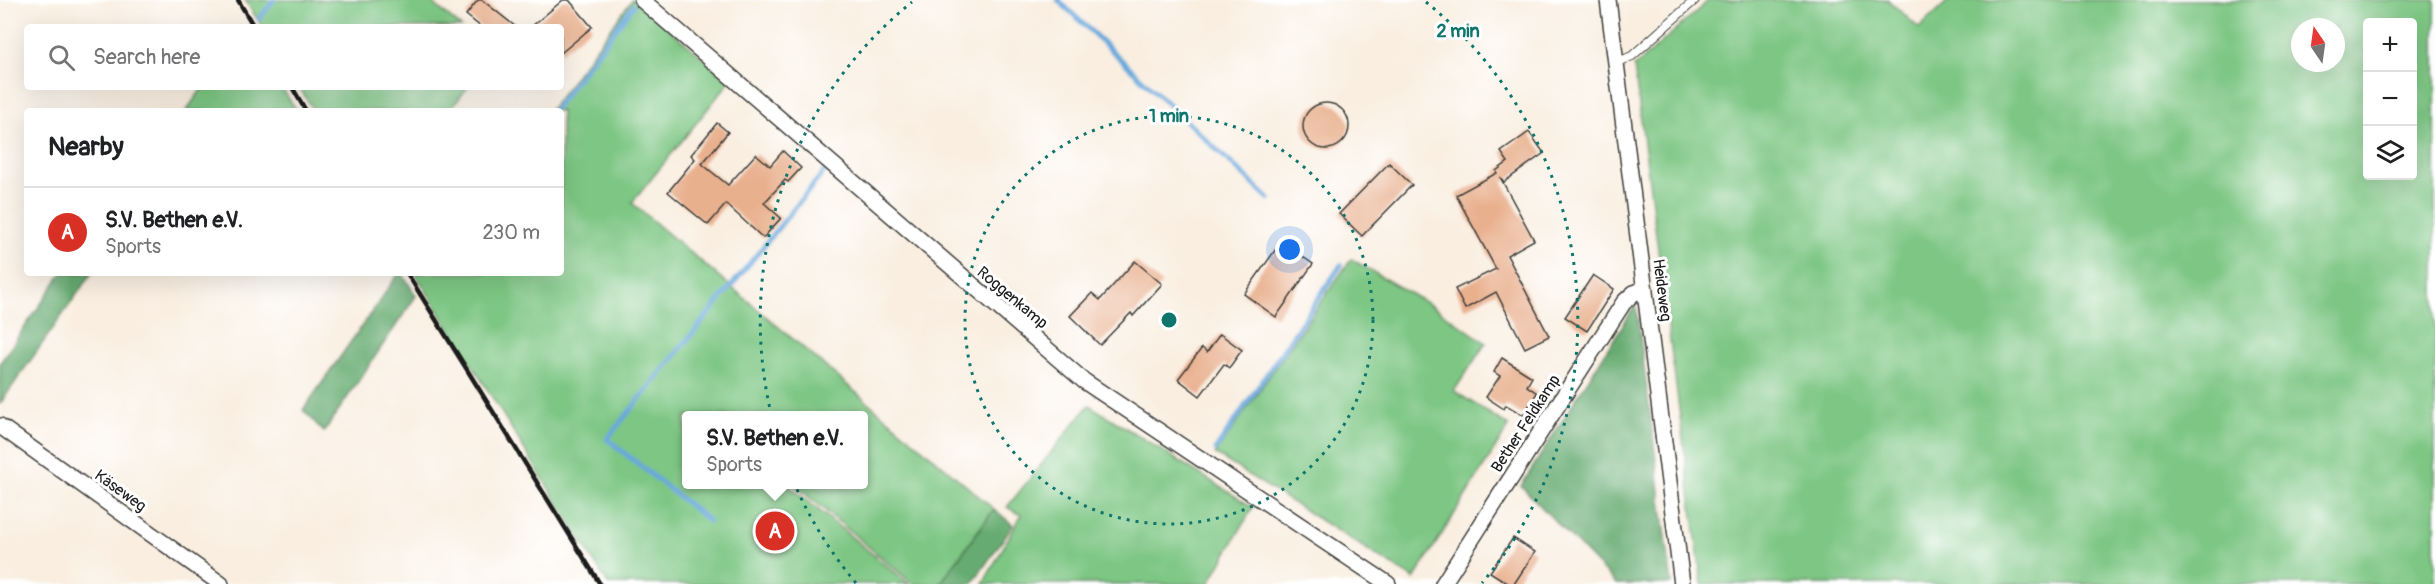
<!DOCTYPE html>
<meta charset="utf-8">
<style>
:root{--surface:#fff;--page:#f6f6f6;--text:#202124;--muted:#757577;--line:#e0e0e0;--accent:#d93025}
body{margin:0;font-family:Pangolin,sans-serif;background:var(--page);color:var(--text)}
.controls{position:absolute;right:18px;top:18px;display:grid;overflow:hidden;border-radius:6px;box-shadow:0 6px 24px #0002}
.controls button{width:54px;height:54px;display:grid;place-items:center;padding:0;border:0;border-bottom:2px solid var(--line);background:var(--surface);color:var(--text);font:30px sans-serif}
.compass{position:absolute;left:2291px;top:18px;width:54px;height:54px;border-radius:50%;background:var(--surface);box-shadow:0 6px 24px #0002;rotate:347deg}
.you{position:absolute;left:1290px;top:250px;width:21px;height:21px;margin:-15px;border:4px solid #fff;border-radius:50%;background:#1a73e8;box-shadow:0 0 0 9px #1a73e833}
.badge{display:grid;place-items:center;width:39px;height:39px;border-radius:50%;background:var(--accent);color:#fff;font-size:20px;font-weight:700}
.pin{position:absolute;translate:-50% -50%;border:3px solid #fff;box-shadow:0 2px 6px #0006}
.popup{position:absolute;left:682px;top:411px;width:186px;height:78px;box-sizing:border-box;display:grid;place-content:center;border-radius:6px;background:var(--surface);filter:drop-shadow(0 2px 4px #0005);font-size:20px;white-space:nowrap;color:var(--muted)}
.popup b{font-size:22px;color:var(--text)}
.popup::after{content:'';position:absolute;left:50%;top:100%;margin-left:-12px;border:12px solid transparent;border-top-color:var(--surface)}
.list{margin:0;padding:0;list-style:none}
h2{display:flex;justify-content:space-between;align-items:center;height:78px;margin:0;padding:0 24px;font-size:26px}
h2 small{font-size:20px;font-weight:400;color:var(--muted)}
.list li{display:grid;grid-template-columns:39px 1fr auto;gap:18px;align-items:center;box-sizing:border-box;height:90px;padding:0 24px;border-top:2px solid var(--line)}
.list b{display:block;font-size:22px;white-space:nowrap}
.list p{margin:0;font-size:20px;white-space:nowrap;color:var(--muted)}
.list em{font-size:20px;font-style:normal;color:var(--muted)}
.icon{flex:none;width:33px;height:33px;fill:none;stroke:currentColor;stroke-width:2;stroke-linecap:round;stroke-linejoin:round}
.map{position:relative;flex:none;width:2435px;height:584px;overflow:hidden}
.search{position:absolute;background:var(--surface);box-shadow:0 6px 24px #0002;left:24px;top:24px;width:540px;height:66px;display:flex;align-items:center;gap:15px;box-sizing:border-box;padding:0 21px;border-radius:6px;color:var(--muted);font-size:22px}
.panel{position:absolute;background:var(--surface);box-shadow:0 6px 24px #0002;left:24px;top:108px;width:540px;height:168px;border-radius:6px}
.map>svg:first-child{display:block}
.green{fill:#7dc683;stroke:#4c7150;stroke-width:1.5;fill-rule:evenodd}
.forest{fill:#66ab71;stroke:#416446;stroke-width:1.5}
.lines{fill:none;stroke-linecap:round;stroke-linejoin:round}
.stream{stroke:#69a8dc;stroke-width:5}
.building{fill:#e9b08e}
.service-casing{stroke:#3d3c39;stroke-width:10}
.minor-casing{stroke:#3d3c39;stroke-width:18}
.service{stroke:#fff;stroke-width:8}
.minor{stroke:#fff;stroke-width:15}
.rail{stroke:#1c1c1c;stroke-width:4.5}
.ring{fill:none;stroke:#0f766e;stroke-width:3;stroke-dasharray:3 6}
.labels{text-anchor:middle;stroke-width:6;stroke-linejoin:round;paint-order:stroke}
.street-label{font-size:16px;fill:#1c1c1c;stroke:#fff}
.centre{fill:#0f766e;stroke:#fff;stroke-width:3}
.ring-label{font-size:18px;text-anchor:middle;font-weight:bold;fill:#0f766e;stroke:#fff;stroke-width:6;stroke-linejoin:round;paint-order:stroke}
</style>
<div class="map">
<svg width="2435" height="584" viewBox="0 0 2435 584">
<rect width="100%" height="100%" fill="#fff"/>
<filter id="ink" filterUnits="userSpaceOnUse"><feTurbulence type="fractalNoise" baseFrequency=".0167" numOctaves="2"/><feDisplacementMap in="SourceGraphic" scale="12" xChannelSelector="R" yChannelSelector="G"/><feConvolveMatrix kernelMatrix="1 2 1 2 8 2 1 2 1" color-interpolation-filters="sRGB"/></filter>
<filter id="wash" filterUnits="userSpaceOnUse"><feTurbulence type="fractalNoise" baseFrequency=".008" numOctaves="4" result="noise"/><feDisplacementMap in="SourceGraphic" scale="24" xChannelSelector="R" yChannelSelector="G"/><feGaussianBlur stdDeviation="1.35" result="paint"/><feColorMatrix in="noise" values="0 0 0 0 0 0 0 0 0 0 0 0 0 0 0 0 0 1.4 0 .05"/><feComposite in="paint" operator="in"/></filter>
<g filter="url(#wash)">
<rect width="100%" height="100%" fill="#f9eee0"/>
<path class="green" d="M245 0H429L461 27H262Z
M632 0H635L730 81 632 203 994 509 940 584H913L795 485 864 484V416H686V484L788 485 909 584H608L415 273H561V111H549Z
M1709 0H1888L1919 28 1949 0H2435V584H1702L1634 67ZM2368 22H2412V176H2368ZM2300 27H2336V63H2300Z
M203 87H281L297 111H186Z
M299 87H468L449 111H314Z
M1351 259 1435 308 1486 343 1454 391 1509 426 1414 579 1215 454Z
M1089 405 1253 507 1209 584H983L1021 515 1007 507Z"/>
<path class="forest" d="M62 273H92L0 404V363Z
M399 273H402L416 296 324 432 303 410Z
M1636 304 1672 584H1616L1521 486Z
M994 509 1013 525 972 584H940Z"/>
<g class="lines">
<path class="stream" d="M1058 0 1269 199
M259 19 274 0
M553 111 633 6
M1216 449 1341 265
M709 521 607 439 827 168"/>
</g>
<g id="blocks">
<path class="building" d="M478 0H482L516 27H481L466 15Z
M563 0H569L592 27 561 53V27H531Z
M1303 126a23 23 0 1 1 46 0a23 23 0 1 1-46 0Z
M717 123 728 132 702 164 728 185 756 154 770 166 783 151 801 168 788 182 785 180 764 203 781 218 763 238 726 204 708 225 668 192 695 159 691 155Z
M1529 132 1544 153 1504 182 1500 177 1534 240 1507 255 1549 336 1525 348 1496 292 1465 309 1455 289 1496 269 1456 195 1497 173 1496 171 1508 162 1501 152Z
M1389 163 1412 185 1362 236 1339 214Z
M1281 242 1313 264 1276 317 1244 294Z
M1135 261 1162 284 1133 316 1131 313 1100 345 1070 316 1092 293 1100 300Z
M1593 275 1614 289 1587 331 1565 317Z
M1220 334 1242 350 1229 368 1224 364 1200 396 1178 379 1202 348 1207 352Z
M1502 358 1532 377 1527 386 1537 393 1523 415 1506 405 1504 409 1486 397 1500 376 1494 372Z
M1513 538 1535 552 1514 584H1509L1490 572Z"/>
</g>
</g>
<g filter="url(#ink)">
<use href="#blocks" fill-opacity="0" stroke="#3d3c39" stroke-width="1.5"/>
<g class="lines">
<g class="service-casing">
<path id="service" d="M1616 63 1632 56 1695 0"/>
</g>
<g class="minor-casing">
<path id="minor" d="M642 0 1084 381 1388 584
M1608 0 1682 584
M0 426 221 584
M1443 584 1624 302 1634 293 1645 289"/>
</g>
<use href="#service" class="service"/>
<use href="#minor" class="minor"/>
<path class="rail" d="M238 0 254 27
M292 87 306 111
M407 273 600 584"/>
</g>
</g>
<g class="ring">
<circle cx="1169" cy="320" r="204"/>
<path d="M856 583A409 409 0 0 1 912 2M1426 2A409 409 0 0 1 1482 583"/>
</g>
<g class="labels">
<g class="street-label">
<text transform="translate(1663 290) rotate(83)" y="6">Heideweg</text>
<text transform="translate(1013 297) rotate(40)" y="6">Roggenkamp</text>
<text transform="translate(1525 423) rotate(-57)" y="6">Bether Feldkamp</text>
<text transform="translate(121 490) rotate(36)" y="6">Käseweg</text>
</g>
</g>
<circle cx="1169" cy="320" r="9" class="centre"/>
<g class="ring-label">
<text x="1458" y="37">2 min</text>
<text x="1169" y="122">1 min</text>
</g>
</svg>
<div class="controls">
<button>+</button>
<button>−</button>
<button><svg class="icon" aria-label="layers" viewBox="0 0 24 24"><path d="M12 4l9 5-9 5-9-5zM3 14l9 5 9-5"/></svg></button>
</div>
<svg class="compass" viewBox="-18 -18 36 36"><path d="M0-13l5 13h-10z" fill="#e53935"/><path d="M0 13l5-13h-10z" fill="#757577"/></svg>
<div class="you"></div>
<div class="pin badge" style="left:775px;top:531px">A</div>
<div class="popup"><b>S.V. Bethen e.V.</b>Sports</div>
<div class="search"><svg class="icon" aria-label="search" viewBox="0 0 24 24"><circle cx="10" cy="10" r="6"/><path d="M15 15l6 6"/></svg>Search here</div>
<section class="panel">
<h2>Nearby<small></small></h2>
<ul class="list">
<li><span class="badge">A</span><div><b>S.V. Bethen e.V.</b><p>Sports</p></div><em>230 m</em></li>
</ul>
</section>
</div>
